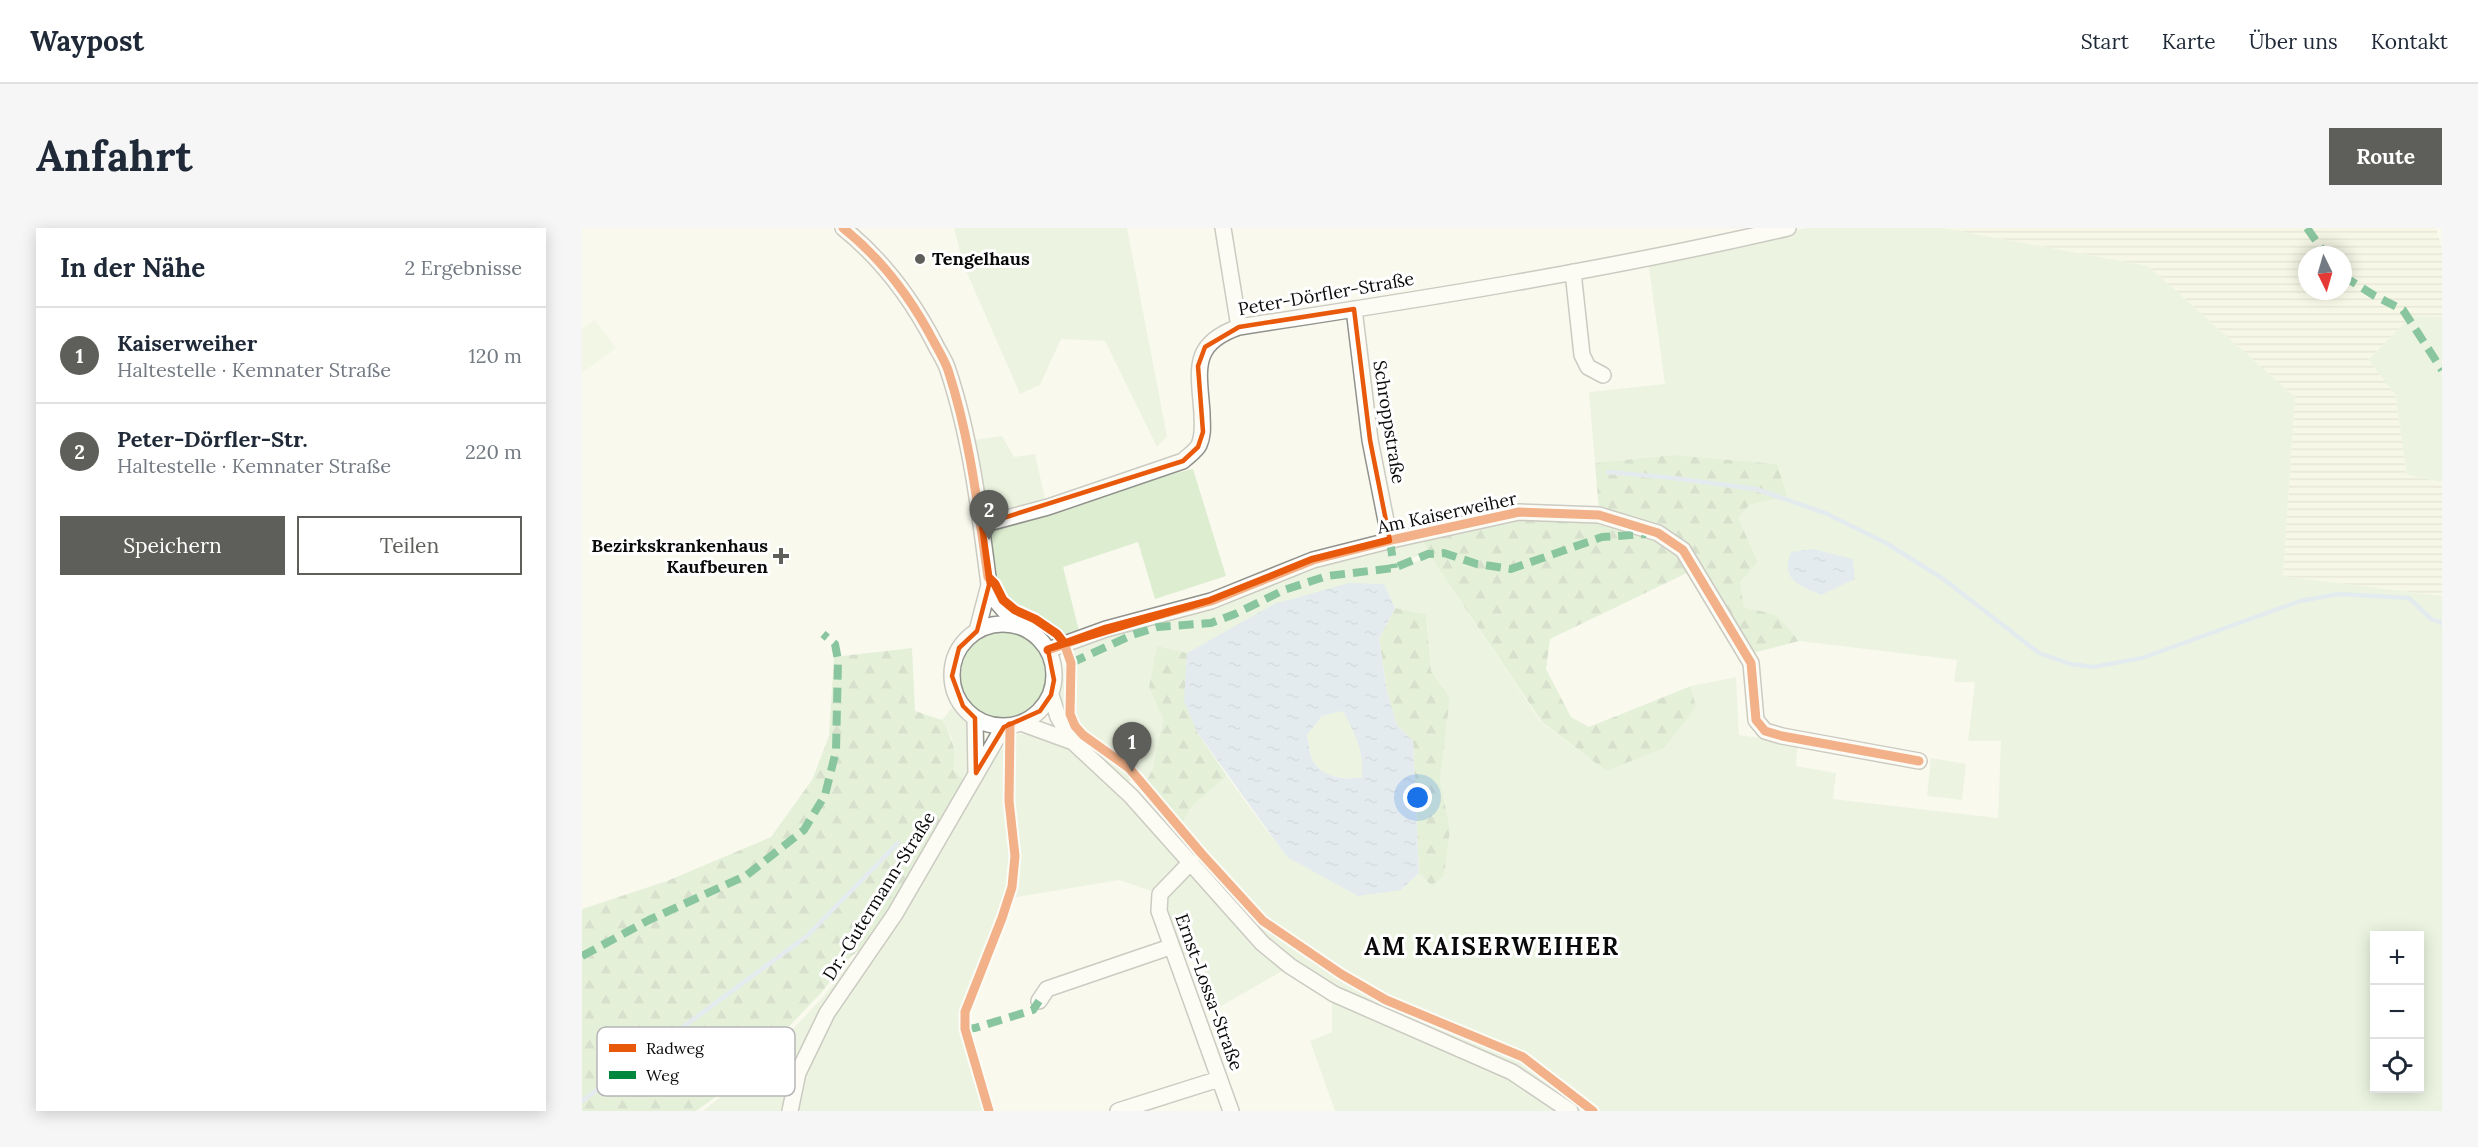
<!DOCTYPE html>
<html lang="de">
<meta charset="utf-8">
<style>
:root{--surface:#fff;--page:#f6f6f7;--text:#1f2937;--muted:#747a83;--line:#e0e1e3;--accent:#5e5e5a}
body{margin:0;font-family:Lora,serif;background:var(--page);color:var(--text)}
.controls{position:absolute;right:18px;bottom:18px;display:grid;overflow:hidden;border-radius:0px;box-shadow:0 3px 15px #0003}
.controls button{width:54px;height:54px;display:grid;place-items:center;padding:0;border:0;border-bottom:2px solid var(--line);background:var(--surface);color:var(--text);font:30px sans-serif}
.compass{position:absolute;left:1716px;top:18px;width:54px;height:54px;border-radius:50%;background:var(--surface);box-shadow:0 3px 15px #0003;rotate:175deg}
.you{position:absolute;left:836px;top:570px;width:21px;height:21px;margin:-15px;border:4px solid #fff;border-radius:50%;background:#1a73e8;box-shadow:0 0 0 9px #1a73e833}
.badge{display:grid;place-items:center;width:39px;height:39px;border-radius:50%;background:var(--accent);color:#fff;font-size:20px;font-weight:700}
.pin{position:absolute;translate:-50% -50px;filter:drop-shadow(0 2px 3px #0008)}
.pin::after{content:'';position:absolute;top:32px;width:21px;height:18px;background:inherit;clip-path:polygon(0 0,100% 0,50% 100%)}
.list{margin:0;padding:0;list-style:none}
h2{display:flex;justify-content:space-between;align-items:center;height:78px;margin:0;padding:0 24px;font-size:26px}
h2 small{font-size:20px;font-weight:400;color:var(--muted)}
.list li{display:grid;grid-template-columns:39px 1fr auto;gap:18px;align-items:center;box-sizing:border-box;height:96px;padding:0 24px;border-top:2px solid var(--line)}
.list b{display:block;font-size:22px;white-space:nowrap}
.list p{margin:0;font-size:20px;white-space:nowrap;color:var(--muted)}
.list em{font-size:20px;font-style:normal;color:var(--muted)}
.actions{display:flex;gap:12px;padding:18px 24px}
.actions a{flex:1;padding:14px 0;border:2px solid var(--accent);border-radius:0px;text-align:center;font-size:21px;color:var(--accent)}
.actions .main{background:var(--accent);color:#fff}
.icon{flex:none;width:33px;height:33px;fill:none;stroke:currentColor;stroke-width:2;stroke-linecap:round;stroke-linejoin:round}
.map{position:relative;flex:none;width:1860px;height:883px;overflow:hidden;border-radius:0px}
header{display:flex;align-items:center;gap:36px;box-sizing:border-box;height:84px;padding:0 30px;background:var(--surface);border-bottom:2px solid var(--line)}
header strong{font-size:28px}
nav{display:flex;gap:33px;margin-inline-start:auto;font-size:21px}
.intro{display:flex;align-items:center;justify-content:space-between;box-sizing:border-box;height:144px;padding:0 36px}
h1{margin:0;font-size:42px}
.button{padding:15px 27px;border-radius:0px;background:var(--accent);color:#fff;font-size:21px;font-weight:700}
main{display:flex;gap:36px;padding:0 36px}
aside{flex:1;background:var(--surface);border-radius:0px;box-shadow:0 3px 15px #0003}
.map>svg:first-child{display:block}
.farmland{fill:url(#farmland-rules);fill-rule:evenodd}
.grass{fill:#dcedd0;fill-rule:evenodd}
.forest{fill:url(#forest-firs)}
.pitch{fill:#e7f1d9}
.water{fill:url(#water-ripples);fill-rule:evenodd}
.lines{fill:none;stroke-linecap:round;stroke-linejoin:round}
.stream{stroke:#c9daef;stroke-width:4.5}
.minor-casing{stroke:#92928d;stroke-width:18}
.minor{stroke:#fefefc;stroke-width:15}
.quiet{stroke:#00873e;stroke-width:8;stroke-dasharray:15 8;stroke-linecap:butt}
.cycleway-casing{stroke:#fff;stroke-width:13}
.cycleway{stroke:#e8590c;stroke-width:9}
.marked{fill:none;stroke:#e8590c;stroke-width:4.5;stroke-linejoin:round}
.poi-dot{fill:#5e5e5a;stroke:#fff;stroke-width:2}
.labels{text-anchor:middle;stroke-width:6;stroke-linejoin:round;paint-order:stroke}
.poi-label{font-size:18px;font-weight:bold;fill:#0a0a0a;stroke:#fff;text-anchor:start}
.street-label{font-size:18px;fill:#0a0a0a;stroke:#fff}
.district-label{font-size:24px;font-weight:bold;letter-spacing:1.5px;fill:#0a0a0a;stroke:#fff}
.key{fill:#fff;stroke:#b6b6b6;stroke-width:1.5}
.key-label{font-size:16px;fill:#0a0a0a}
</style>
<header>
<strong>Waypost</strong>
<nav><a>Start</a><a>Karte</a><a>Über uns</a><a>Kontakt</a></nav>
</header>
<div class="intro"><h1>Anfahrt</h1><a class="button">Route</a></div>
<main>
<aside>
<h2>In der Nähe<small>2 Ergebnisse</small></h2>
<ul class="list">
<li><span class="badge">1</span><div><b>Kaiserweiher</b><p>Haltestelle · Kemnater Straße</p></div><em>120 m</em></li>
<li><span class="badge">2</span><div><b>Peter-Dörfler-Str.</b><p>Haltestelle · Kemnater Straße</p></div><em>220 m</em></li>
</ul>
<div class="actions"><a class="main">Speichern</a><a>Teilen</a></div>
</aside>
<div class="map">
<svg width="1860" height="883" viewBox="0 0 1860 883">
<defs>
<pattern id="farmland-rules" width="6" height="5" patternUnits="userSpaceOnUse" patternTransform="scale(1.5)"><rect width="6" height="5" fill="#f2f4dc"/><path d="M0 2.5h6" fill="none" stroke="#ced0bb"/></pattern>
<pattern id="forest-firs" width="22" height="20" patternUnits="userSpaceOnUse" patternTransform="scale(1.5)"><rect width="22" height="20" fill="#cce4bf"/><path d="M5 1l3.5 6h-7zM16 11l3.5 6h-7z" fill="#aec2a3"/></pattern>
<pattern id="water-ripples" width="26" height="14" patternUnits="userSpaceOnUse" patternTransform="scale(1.5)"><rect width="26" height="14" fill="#c9daef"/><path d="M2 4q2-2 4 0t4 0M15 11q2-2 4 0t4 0" fill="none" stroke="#abbacc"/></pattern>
</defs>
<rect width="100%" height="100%" fill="#f9f9ee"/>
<path class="farmland" d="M1360 0H1854L1860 21V89L1829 88 1786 132 1813 166 1825 247 1860 254V368L1701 348 1713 169 1566 38ZM1725 27H1761V63H1725Z"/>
<path class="grass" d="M372 0H545L585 208 575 219 523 113 479 111 458 157 438 166 381 36Z
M1224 0H1360L1566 38 1713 169 1701 348 1860 368V883H1015L943 826 805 769 727 722 683 691 599 597 611 577 645 548 688 607 819 662 837 645 850 657 868 601 858 552 868 470 849 443 844 386 813 380 802 356 642 405 605 425 575 419 567 459 581 490 570 543 564 553 550 538 495 496 491 484 494 453 492 433 485 417 690 352 839 309 846 324 818 335 820 339 848 328 959 494 1024 543 1114 479 1109 458 1154 449 1157 507 1216 515 1214 538 1254 545 1251 571 1416 590 1419 513H1386L1393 454H1372L1375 432 1217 413 1195 387 1162 379 1158 354 1176 334 1156 290 1166 277 1205 268 1090 227 1013 235 1007 164 1083 156 1066 33 1117 24ZM1792 708H1838V860H1792Z
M1829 88 1860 89V254L1825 247 1813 166 1786 132Z
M420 208 432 229 453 226 464 275 405 291 392 212Z
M611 241 644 348 573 371 556 314 481 339 498 407 483 412C470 397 454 390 436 381 408 367 409 328 406 301L558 254Z
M379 447a43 43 0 1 1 86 0a43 43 0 1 1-86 0Z
M486 436C488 452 483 468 486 484 489 506 508 512 523 524 533 532 543 540 552 549L547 554C525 533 492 516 481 486 475 471 482 454 482 439Z
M372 477 386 493 389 542 383 552 371 542 370 510 360 492Z
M761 482C774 506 782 521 781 549 763 552 738 550 730 531 727 524 727 514 725 507L740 488Z
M445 505 488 520 516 544 602 635 572 664 537 652 430 670 436 629 430 573 431 507Z
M418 521H425L423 572 429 628 427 660 380 783 381 801 405 883H214L221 847 236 814Z
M1349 530 1384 536 1380 572 1345 568Z
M619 628 679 695 726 728 805 775 940 831 1006 883H996L980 871 754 762 684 712 614 631Z
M610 641 704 741 636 780 616 724 600 729 582 682 584 666Z
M272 730 275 732C243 777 206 826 202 883H121L177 837 242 768Z
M750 769 928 848 981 883H753L728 813 750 804Z"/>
<path class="forest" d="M1090 227 1195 236 1205 268 1167 277 1156 290 1176 334 1158 354 1162 379 1195 387 1217 413 1167 426 1109 343 968 411 964 441 989 489 1007 499 1109 458 1114 479 1082 520 1024 543 960 494 848 328 839 309 939 290 1017 283 1013 235Z
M813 380 844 386 849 443 868 470 858 552 868 601 862 647 850 658 837 645 831 513 815 497 805 464 797 411Z
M575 418 605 425V440L615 504 645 548 611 577 599 597 564 553 570 543 581 491 567 459Z
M330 420 333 483 360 492C370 510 375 522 371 542L383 552 308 682 283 719 269 728 239 765 174 833 146 860 114 883H0V681L85 653 189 609 230 552 247 508 252 429Z"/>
<path class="pitch" d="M13 92 34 120 0 145V101Z"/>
<path class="water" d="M1231 321 1271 331 1273 351 1239 367C1217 357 1198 352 1209 324Z
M767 355 802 356 813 380 797 411 805 464 815 497 831 513 837 645 819 662 776 668 705 629 615 504 602 473 605 425 692 376ZM761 483C773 506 782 522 780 549 763 553 738 549 730 531 727 524 727 514 725 507L740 488Z"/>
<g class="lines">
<path class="stream" d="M1026 244 1091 250 1174 261 1243 285 1304 315 1360 350 1457 425 1488 436 1511 439 1560 430 1718 373 1756 366 1827 370 1849 391 1860 395
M0 873 225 708 316 615"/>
<g class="minor-casing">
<path id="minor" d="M261 0C300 31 329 70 352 114 356 123 363 132 366 142 389 211 398 286 407 357L414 373 435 397
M641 0 657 99
M991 44 1000 127 1006 139 1021 147
M772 81 788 212 808 313
M399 297 466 279 601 233C606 228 614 223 617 217 622 206 620 196 620 185 617 142 608 116 657 99 841 71 1025 42 1206 0
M370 447a51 51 0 1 1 102 0a51 51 0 1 1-102 0Z
M395 403 407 357
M466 422 524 401 629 373 731 332 814 311 937 284 1017 287 1076 305 1101 322 1169 435 1174 492 1183 503 1200 508 1337 533
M469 467 476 489 491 514 549 568 680 715 708 738 752 766 930 844 988 883
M393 490 394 545
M439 495 491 514
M609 634 578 666 577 683 649 883
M457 773 465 761 588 719
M208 883 216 845 245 785 313 686 422 498
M536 883 637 851"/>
</g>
<use href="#minor" class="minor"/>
<path class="quiet" d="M1725 0 1744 27
M1761 48 1793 68 1821 82 1860 142
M808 313 812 340
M489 435 550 407 576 399 629 395 653 386 702 362 745 348 812 340 846 326 862 325 895 336 929 341 1020 309 1064 306
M0 728 67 692 165 647 222 602 243 567 254 523 256 432 253 416 241 406
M383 801 393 800 451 782 457 773"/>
<g class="cycleway-casing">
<path id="cycleway" d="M261 0C300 31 329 70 352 114 357 123 363 133 366 142 388 209 396 280 406 349L413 356 421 372 433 382 453 391 475 406 482 415 489 435 488 486 493 498 501 507 547 540 619 625 681 693 759 746 804 772 941 829 1011 883
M466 422 524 401 629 373 731 332 814 311 937 284 1017 287 1076 305 1101 322 1169 435 1174 492 1183 503 1200 508 1337 533
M407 883 383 801V784L420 690 430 659 433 628 427 573 428 498"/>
</g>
<use href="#cycleway" class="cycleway"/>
</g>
<path d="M0 0H1860V883H0ZM772 81 788 212 808 313 731 332 629 373 466 422 472 452 469 467 458 483 422 499 394 545 393 490 381 478 370 448 377 420 395 403 407 357 399 297 601 233 616 219 621 204 616 138 623 119 657 99Z" fill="#f9f9ee" fill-opacity=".55" fill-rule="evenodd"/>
<path class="marked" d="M772 81 788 212 808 313 731 332 629 373 466 422 472 452 469 467 458 483 422 499 394 545 393 490 381 478 370 448 377 420 395 403 407 357 399 297 601 233 616 219 621 204 616 138 623 119 657 99Z"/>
<g class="poi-dot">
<circle cx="338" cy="31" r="6"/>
<path d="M196 319h6v6h6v6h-6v6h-6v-6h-6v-6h6z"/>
</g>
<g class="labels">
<g class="poi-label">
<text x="350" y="37">Tengelhaus</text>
<text x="186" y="324" text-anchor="end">Bezirkskrankenhaus<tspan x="186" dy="21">Kaufbeuren</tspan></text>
</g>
<g class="street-label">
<text transform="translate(744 66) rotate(-10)" y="6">Peter-Dörfler-Straße</text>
<text transform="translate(807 194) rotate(81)" y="6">Schroppstraße</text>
<text transform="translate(865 285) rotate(-12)" y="6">Am Kaiserweiher</text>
<text transform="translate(297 668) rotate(-58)" y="6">Dr.-Gutermann-Straße</text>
<text transform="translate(627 764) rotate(70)" y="6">Ernst-Lossa-Straße</text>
</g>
<g class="district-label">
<text x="910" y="727">AM KAISERWEIHER</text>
</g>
</g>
<rect x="15" y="799" width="198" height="69" rx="9" class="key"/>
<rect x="27" y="816" width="27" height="8" fill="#e8590c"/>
<rect x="27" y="843" width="27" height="8" fill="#00873e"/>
<g class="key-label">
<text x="64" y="826">Radweg</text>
<text x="64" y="853">Weg</text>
</g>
</svg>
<div class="controls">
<button>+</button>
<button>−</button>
<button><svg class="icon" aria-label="locate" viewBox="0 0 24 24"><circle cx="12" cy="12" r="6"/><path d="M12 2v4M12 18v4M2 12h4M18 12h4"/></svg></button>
</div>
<svg class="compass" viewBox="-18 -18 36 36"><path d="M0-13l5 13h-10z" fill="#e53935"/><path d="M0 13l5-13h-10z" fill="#747a83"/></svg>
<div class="you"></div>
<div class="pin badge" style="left:550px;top:544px">1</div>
<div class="pin badge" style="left:407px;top:312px">2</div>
</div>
</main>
